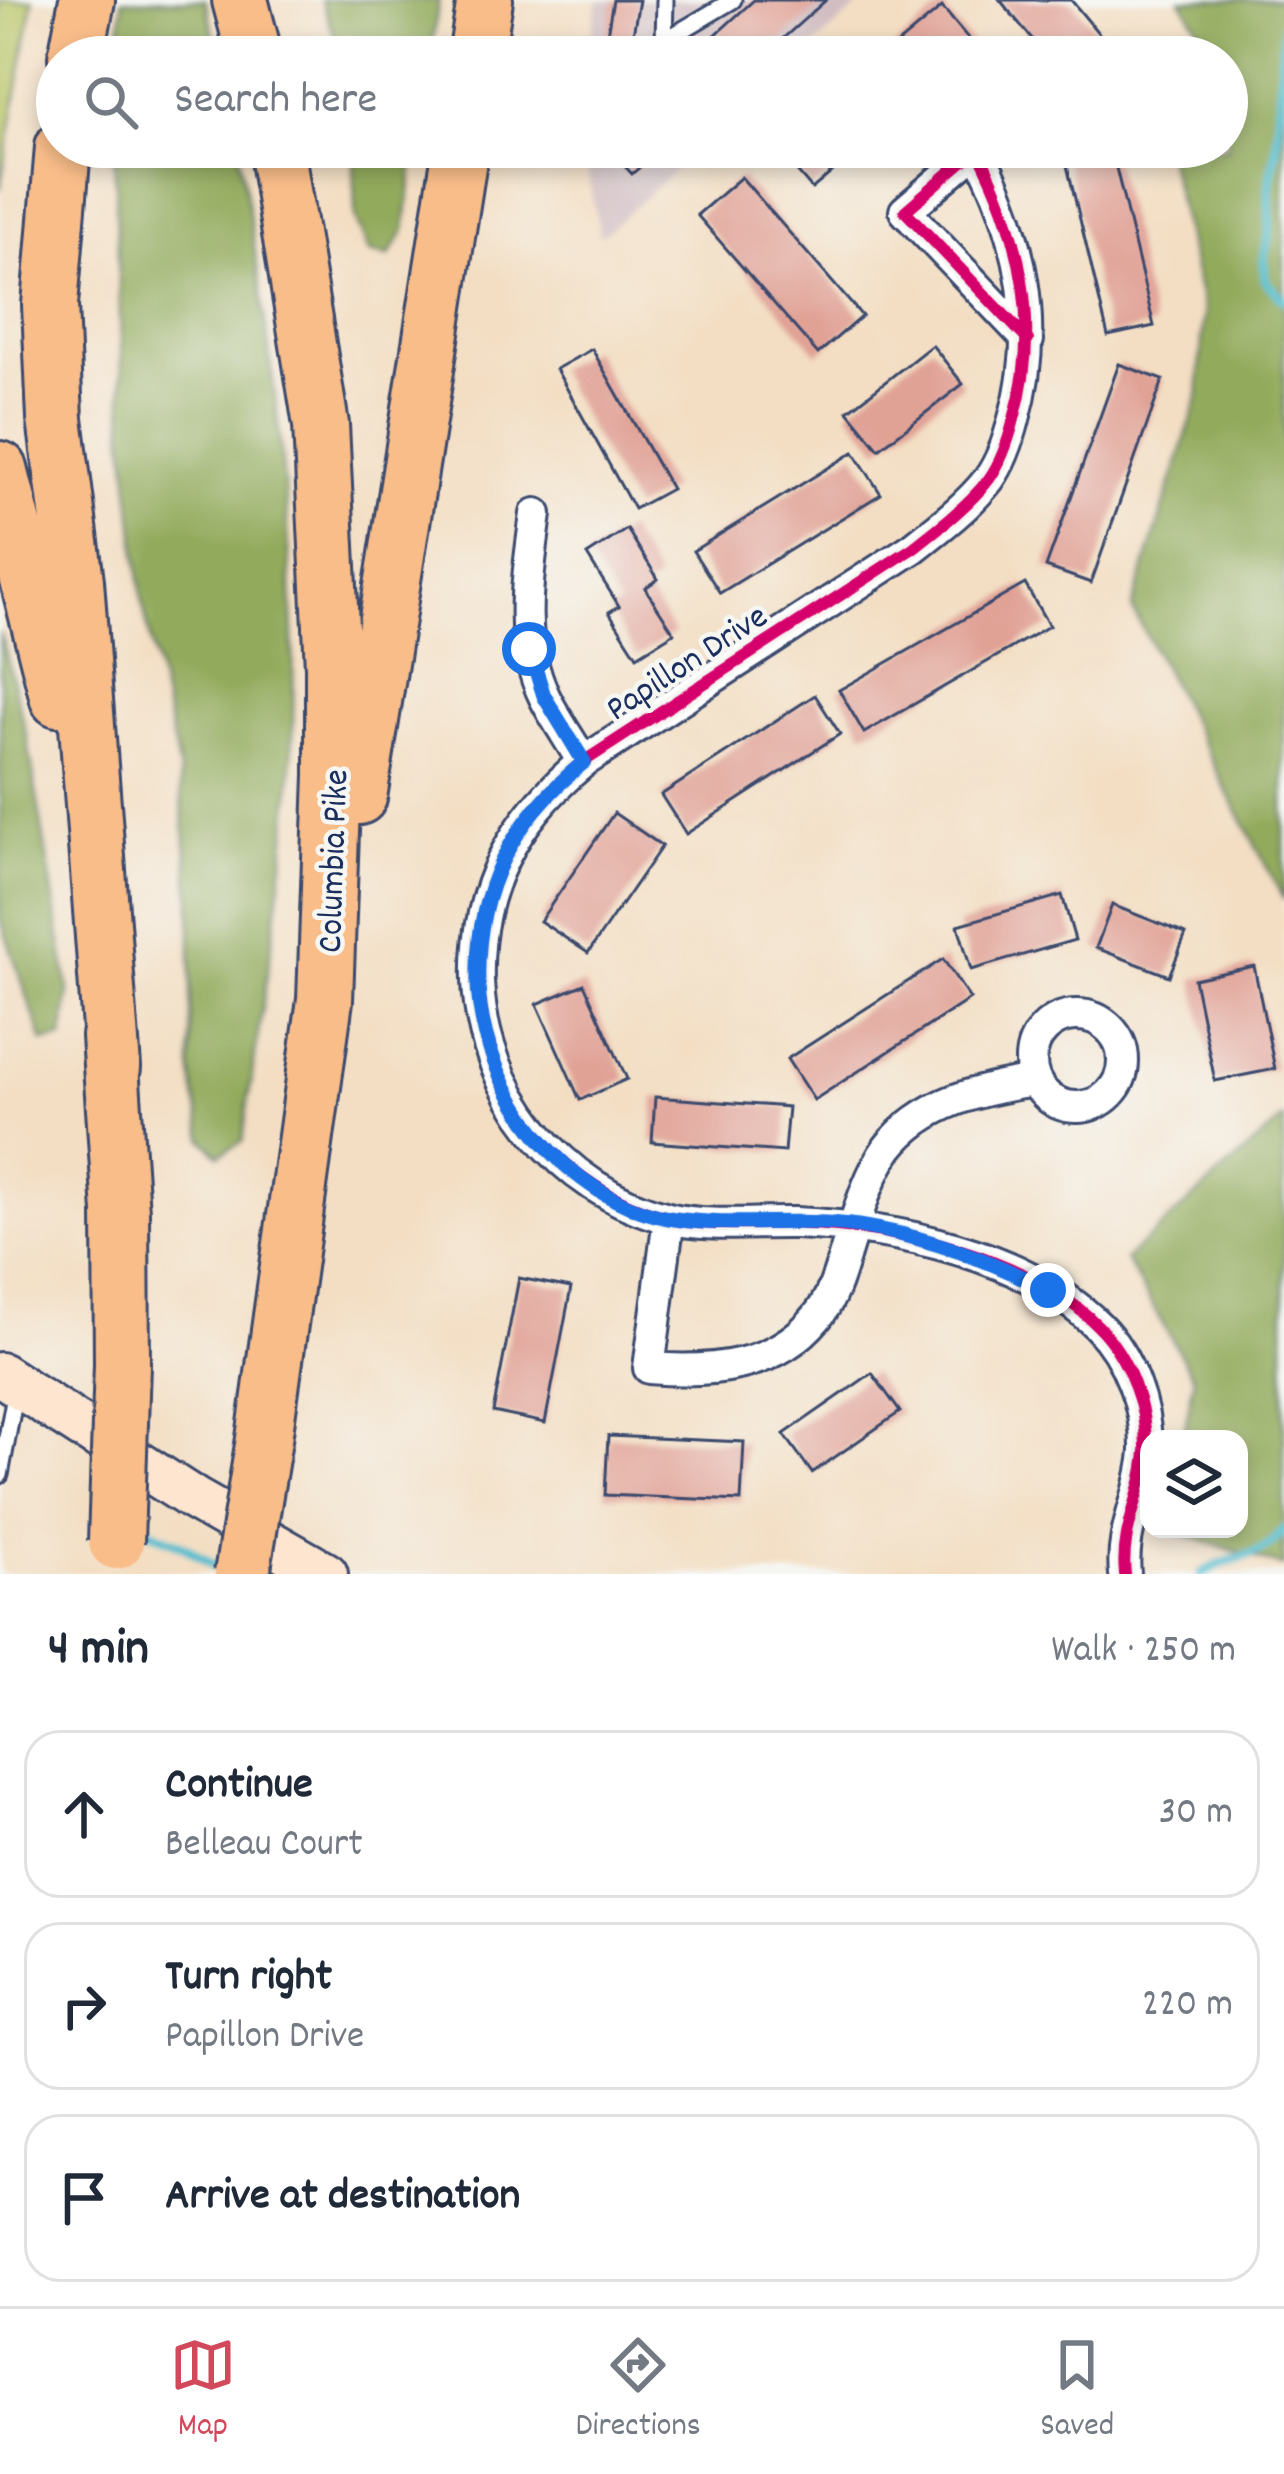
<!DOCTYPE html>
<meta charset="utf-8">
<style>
:root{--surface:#fff;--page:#f2f2f3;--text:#1f2937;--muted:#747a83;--line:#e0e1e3;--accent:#d1495b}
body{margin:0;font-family:Dekko,sans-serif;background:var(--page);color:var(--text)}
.controls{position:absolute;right:36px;bottom:36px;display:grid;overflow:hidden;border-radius:24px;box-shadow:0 6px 18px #0003}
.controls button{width:108px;height:108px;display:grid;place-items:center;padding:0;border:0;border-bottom:3px solid var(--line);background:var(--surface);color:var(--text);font:60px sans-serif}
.stop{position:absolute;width:36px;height:36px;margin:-27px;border:9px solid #1a73e8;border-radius:50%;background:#fff}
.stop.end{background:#1a73e8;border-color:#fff;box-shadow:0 3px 12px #0008}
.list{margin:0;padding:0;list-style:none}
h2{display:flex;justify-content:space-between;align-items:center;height:156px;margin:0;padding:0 48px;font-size:51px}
h2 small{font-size:39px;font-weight:400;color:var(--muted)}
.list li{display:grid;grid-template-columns:78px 1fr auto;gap:36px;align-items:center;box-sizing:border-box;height:168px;margin:0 24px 24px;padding:0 24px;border:3px solid var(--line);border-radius:36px}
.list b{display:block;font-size:45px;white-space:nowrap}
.list p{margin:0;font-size:39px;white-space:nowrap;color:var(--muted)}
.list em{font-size:39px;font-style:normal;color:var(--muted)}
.icon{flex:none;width:66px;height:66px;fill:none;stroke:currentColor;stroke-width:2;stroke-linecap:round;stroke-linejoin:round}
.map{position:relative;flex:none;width:1284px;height:1574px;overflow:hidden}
.search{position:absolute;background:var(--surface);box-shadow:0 6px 18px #0003;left:36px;right:36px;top:36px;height:132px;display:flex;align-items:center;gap:30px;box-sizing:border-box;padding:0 42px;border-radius:66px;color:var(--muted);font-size:45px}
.sheet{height:732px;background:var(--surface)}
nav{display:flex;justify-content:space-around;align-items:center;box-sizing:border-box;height:168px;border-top:3px solid var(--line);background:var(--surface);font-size:33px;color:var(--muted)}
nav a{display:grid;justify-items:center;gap:6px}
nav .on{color:var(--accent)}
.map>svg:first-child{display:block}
.industrial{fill:#d2bec2}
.green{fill:#b9c567;stroke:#6a7a62;stroke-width:3}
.forest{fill:#92aa5c;stroke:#566c5d;stroke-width:3}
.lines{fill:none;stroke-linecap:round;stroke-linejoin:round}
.stream{stroke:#53bdcf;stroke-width:9}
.building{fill:#e1a296}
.service-casing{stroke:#3b496d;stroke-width:21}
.minor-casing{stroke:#3b496d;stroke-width:36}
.secondary-casing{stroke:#3b496d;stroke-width:48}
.motorway-casing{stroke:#3b496d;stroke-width:60}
.service{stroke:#fff;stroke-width:15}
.minor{stroke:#fff;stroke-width:30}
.secondary{stroke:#fde5d0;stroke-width:42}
.motorway{stroke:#f9bd89;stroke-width:54}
.motorway-bridge-casing{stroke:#3b496d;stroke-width:60;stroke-linecap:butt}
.motorway-bridge{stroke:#f9bd89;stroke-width:54}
.cycleway-casing{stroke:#f6f6f2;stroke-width:20}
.cycleway{stroke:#d6006c;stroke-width:12}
.route{stroke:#1a73e8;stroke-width:15}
.labels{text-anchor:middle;stroke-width:9;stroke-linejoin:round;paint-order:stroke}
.street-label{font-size:36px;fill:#1b2f5e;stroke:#f6f6f2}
</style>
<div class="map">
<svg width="1284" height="1574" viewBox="0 0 1284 1574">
<rect width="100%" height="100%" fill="#f6f6f2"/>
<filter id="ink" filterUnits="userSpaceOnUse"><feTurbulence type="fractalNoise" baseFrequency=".00833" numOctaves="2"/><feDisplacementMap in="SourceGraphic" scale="24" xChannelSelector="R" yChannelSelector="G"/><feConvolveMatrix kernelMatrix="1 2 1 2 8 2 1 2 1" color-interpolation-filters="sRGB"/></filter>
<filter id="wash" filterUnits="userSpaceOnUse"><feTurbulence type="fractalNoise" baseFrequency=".004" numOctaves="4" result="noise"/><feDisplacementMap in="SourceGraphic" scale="48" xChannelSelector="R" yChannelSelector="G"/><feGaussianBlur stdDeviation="2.7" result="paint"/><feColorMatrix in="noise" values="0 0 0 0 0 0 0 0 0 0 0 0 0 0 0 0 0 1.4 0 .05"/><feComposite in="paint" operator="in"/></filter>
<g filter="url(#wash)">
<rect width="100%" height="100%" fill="#f3dec3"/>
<path class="industrial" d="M598 0H866L802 57H588Z
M582 147H701L600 237Z"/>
<path class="green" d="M0 0H33L0 190Z"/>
<path class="forest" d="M122 0H205L220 57H119Z
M321 0H439L430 57H343Z
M1181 0H1284V900L1132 608 1198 398 1204 312 1165 147H1227V57H1196L1206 38Z
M114 147H238C272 349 301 556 292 762 286 888 258 1015 243 1141L219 1155 203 1138 191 1068V897L179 770 142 601 124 431Z
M354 147H416L405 230 389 256 369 252 355 218Z
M0 632 27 736 69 991 63 1038 43 1042 0 918Z
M1284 1118V1567L1167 1529H1239V1439H1183L1194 1378 1125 1259Z"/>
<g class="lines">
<path class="stream" d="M1284 25 1276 148 1269 189 1270 227 1264 258 1265 280 1284 300
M135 1524 184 1546 226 1573
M1201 1574C1228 1555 1267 1559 1284 1529"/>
</g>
<g id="blocks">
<path class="building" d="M613 0H639L629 57H603Z
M754 0H826L762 57H691Z
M1000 0H1071L1118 57H1047Z
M942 7 977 49 968 57H882Z
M607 147H662L632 174Z
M776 147H862L812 189Z
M1107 147H1111L1154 326 1108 336 1065 157Z
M741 177 862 316 818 354 697 215Z
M932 345 963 384 879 449 848 411Z
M592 349 671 489 634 509 556 369Z
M1119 364 1163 380 1091 583 1046 567Z
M854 452 881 494 720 593 693 551Z
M627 529 658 579 645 588 674 633 637 656 609 612 619 606 587 555Z
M1025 584 1049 626 864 733 839 690Z
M815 695 840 734 686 834 661 795Z
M614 813 662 846 588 953 540 921Z
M1062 895 1075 940 971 970 958 925Z
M1112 905 1186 934 1169 976 1096 948Z
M943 959 970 999 814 1100 787 1059Z
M1254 966 1275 1069 1215 1081 1194 979Z
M584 984 627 1079 580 1100 537 1004Z
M655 1097 788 1107 784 1152 652 1142Z
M519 1278 571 1288 545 1423 493 1412Z
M872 1373 900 1412 812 1473 784 1434Z
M608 1436 744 1442 741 1501 605 1495Z"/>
</g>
</g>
<g filter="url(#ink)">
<use href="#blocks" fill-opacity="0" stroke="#3b496d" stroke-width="3"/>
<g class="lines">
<g class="service-casing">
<path id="service" d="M664 41 733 0
M651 57 664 41 665 0
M0 1475 16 1390"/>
</g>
<g class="minor-casing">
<path id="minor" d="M1028 340 905 211 977 149C1021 233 1041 326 1014 419 1009 439 1001 462 989 479 968 506 940 527 913 548L583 762C514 820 475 888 478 981 482 1091 560 1191 668 1218 709 1228 754 1222 795 1223 893 1227 1025 1253 1098 1326 1128 1356 1147 1407 1146 1450 1144 1493 1120 1530 1125 1574
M536 514C528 576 516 639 545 698 556 720 571 741 583 762
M1031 1061a46 46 0 1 1 92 0a46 46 0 1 1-92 0Z
M669 1218 649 1368C711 1373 775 1368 817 1317 834 1297 841 1266 849 1241 859 1210 869 1175 888 1148 923 1102 981 1089 1035 1081"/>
</g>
<g class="secondary-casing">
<path id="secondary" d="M0 1374 194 1499 326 1574"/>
</g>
<g class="motorway-casing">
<path id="motorway" d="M240 0 255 57
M76 57 87 0
M476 57 485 0
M63 147 50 305 55 419 76 581 113 1068
M0 469 58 699
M359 797 461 147
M109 1036 121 1212 122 1364
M264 1439 325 1000 333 775V667L321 425 276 147"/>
</g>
<use href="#service" class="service"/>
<use href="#minor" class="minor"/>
<use href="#secondary" class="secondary"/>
<use href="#motorway" class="motorway"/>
<g class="motorway-bridge-casing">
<path id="motorway-bridge" d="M116 1542 122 1364
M242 1574 264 1439"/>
</g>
<use href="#motorway-bridge" class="motorway-bridge"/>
<g class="cycleway-casing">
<path id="cycleway" d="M1028 340 905 211 977 149C1021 233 1041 326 1014 419 1009 439 1001 462 989 479 968 506 940 527 913 548L583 762C514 820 475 888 478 981 482 1091 560 1191 668 1218 709 1228 754 1222 795 1223 893 1227 1025 1253 1098 1326 1128 1356 1147 1407 1146 1450 1144 1493 1120 1530 1125 1574"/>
</g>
<use href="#cycleway" class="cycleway"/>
</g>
</g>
<g class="lines" filter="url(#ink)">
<path class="route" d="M529 649 544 696 584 762C512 821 475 888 478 984 482 1090 565 1202 675 1219 735 1228 798 1217 858 1226 925 1236 988 1259 1048 1290"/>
</g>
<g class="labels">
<g class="street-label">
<text transform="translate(685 660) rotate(-33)" y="13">Papillon Drive</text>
<text transform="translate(330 861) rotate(-88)" y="13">Columbia Pike</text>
</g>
</g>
</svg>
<div class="controls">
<button><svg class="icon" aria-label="layers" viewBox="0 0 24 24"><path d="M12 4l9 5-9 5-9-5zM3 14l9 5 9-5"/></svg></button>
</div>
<div class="stop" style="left:529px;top:649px"></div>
<div class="stop end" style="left:1048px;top:1290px"></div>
<div class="search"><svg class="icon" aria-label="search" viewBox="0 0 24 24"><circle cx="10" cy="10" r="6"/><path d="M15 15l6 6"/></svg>Search here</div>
</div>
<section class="sheet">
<h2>4 min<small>Walk · 250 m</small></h2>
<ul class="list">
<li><svg class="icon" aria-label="ahead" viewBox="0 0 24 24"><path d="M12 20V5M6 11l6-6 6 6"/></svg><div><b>Continue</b><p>Belleau Court</p></div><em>30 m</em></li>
<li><svg class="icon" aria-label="right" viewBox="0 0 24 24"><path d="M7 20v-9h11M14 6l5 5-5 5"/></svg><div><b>Turn right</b><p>Papillon Drive</p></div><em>220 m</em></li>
<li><svg class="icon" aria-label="arrive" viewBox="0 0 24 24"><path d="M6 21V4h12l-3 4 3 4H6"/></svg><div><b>Arrive at destination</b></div></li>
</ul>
</section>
<nav>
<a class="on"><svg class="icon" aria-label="map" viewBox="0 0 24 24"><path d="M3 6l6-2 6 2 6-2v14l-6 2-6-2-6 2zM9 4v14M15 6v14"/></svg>Map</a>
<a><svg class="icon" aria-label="directions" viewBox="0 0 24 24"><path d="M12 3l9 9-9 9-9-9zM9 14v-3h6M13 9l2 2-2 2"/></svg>Directions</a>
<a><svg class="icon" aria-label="saved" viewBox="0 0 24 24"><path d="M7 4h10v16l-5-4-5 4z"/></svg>Saved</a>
</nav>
